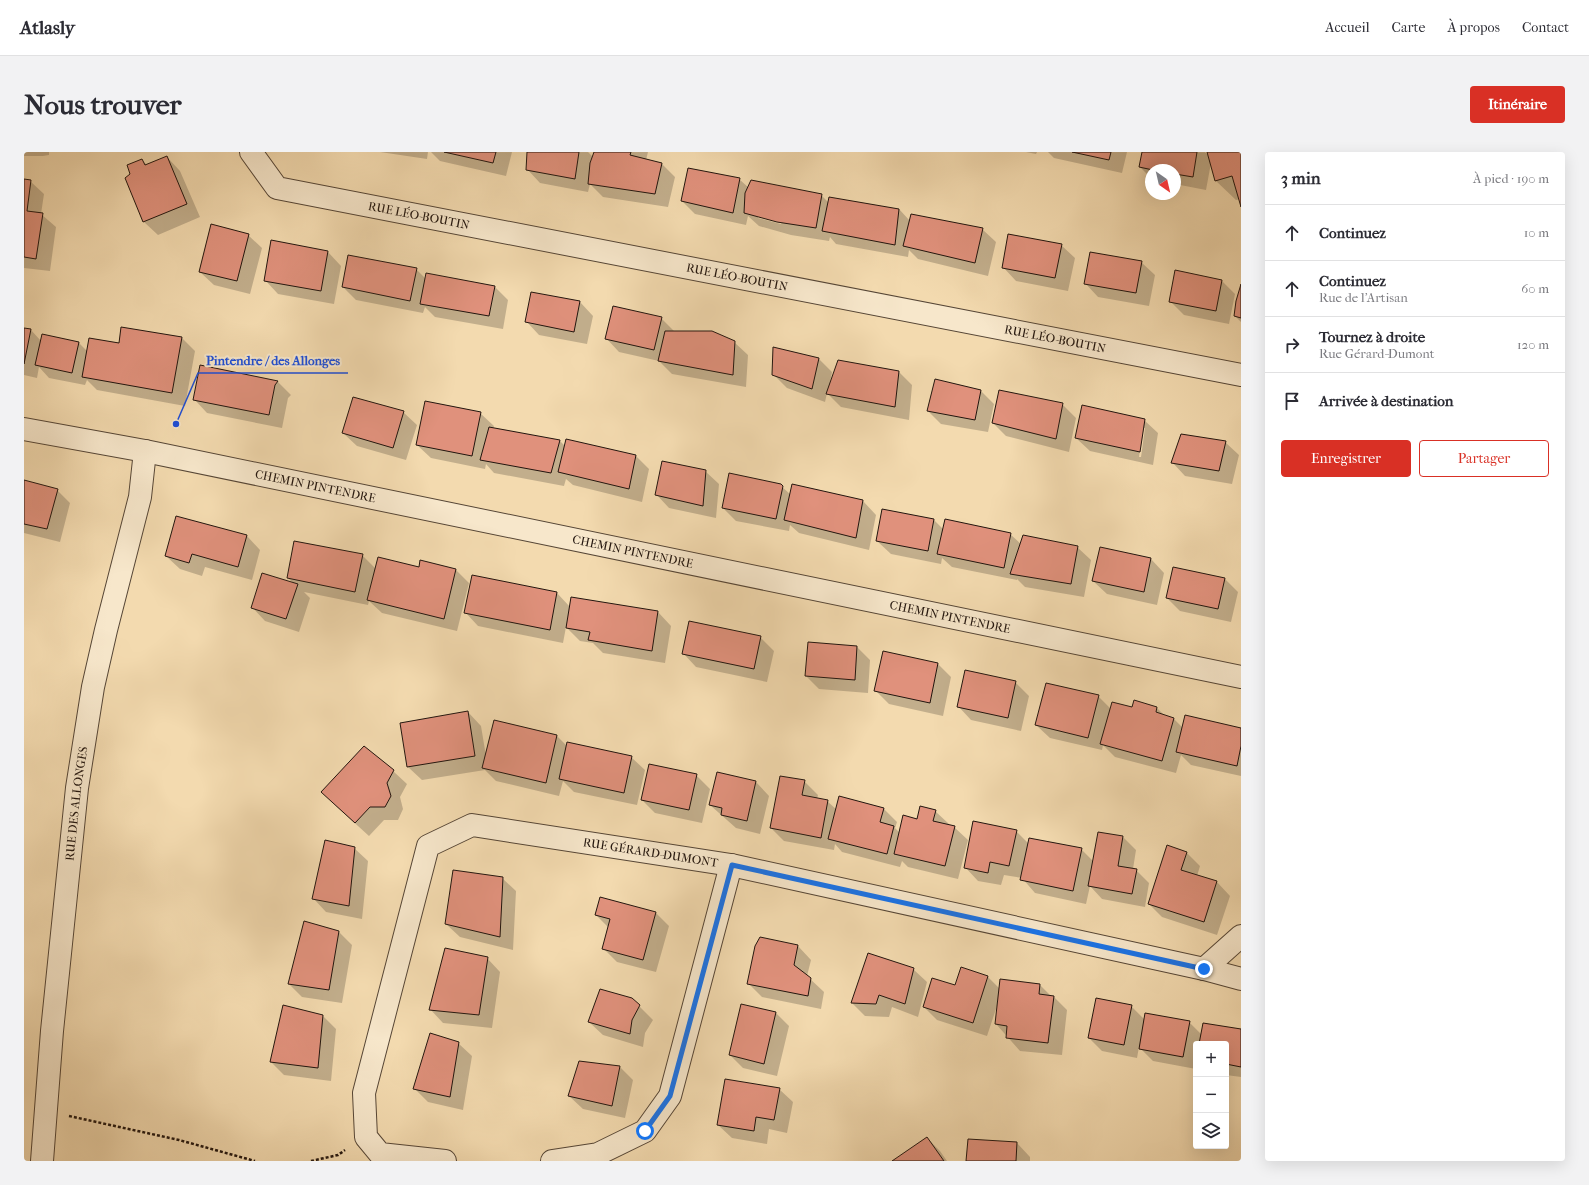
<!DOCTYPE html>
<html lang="fr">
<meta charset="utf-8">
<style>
:root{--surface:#fff;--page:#f2f2f3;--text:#2b2b33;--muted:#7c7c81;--line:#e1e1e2;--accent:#d93025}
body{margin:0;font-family:"IM FELL French Canon",serif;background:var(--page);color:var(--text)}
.controls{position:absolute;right:12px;bottom:12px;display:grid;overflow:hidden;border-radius:4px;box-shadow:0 4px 16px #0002}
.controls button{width:36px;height:36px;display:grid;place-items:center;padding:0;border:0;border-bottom:1px solid var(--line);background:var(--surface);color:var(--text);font:20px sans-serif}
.compass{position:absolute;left:1121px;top:12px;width:36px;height:36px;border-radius:50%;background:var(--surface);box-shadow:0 4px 16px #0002;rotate:146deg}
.stop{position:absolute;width:12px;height:12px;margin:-9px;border:3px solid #1a73e8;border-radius:50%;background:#fff}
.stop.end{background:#1a73e8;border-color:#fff;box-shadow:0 1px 4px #0008}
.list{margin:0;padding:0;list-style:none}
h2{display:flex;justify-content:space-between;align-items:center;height:52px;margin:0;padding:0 16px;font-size:17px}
h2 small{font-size:13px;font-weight:400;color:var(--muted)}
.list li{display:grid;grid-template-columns:26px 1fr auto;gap:12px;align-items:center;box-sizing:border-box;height:56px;padding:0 16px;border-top:1px solid var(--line)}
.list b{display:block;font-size:15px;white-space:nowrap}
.list p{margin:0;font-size:13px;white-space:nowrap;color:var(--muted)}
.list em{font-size:13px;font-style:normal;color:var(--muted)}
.actions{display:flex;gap:8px;padding:12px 16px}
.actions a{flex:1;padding:9px 0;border:1px solid var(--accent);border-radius:4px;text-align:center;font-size:14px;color:var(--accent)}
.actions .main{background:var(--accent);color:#fff}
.icon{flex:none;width:22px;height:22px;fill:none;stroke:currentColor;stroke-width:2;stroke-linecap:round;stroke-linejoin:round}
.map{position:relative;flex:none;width:1217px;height:1009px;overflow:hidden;border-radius:4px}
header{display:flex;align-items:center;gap:24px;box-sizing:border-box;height:56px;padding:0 20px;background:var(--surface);border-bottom:1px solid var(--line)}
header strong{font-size:19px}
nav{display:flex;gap:22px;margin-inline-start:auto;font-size:14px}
.intro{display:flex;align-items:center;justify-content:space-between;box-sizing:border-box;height:96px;padding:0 24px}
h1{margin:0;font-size:28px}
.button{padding:10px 18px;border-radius:4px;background:var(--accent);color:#fff;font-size:14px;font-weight:700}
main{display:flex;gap:24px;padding:0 24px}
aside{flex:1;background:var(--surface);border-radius:4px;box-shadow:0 4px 16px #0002}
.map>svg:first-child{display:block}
.shadow{fill:#0003;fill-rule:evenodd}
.building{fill:#e0917c;stroke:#22150e}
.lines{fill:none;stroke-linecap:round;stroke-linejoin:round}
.minor-casing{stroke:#564636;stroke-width:24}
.tertiary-casing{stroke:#564636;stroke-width:24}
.path{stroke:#22150e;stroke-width:2.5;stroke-dasharray:3 2;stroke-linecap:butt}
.minor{stroke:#f7e7cb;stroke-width:22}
.tertiary{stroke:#f7e7cb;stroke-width:22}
.route{stroke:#1a73e8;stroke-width:5}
.labels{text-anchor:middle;stroke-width:4;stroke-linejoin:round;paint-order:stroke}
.street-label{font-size:12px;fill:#22150e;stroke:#f7e7cb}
.leader{fill:none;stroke:#1d4ed8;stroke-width:1.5}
.callout-dot{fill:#1d4ed8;stroke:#f7e7cb;stroke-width:1.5}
.callout-label{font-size:13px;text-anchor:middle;font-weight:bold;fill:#1d4ed8;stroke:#f7e7cb;stroke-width:4;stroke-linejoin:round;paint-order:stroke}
</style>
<header>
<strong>Atlasly</strong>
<nav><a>Accueil</a><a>Carte</a><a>À propos</a><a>Contact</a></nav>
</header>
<div class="intro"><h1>Nous trouver</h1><a class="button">Itinéraire</a></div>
<main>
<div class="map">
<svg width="1217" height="1009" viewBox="0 0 1217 1009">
<rect width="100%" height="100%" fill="#f3daaf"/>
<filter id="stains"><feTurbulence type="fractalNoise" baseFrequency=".005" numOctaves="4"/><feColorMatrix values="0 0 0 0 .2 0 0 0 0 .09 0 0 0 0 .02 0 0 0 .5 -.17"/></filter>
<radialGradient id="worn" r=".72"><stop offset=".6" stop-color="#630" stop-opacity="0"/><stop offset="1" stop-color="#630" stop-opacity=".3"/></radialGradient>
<path class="shadow" d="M0 0H25V3L19 4H0Z
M356 0H404L403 7Z
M407 0H488L482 24 416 9Z
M504 0H564L569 5 571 0H624L622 8 638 12 651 25 644 55 579 45 566 32 564 40 516 31 503 17Z
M1002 0H1013L1012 2Z
M1024 0H1103L1098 21 1030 6Z
M1119 0H1181L1185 4 1184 0H1217V51L1216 47 1212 48 1192 29 1187 11 1182 38 1151 32V18H1127V26L1116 15Z
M143 5 156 19 176 65 134 83 120 70 102 27 118 8 123 13Z
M715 27 725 36 797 43 805 51 806 47 875 57 886 69 958 77 972 90 964 124 894 107 885 98 884 105 812 92 806 85 805 89 767 83 735 74 724 64 722 73 671 62 658 49ZM734 64 758 70 757 72 734 66Z
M0 28 6 29 20 42 17 62 32 75 26 119 0 116Z
M224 83 238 96 226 142 190 133 176 120Z
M248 90 304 100 317 114 310 152 254 142 241 128Z
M1037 93 1051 106 1044 139 992 129 979 115Z
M1117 110 1131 123 1125 154 1074 145 1061 131Z
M392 117 402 127 471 135 484 148 479 177 411 165 401 155 399 161 332 148 319 135Z
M1152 120 1198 129 1211 142 1205 172 1160 163 1146 149Z
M1217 135V170L1211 164Z
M556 150 569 164 563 192 515 183 502 169Z
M637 166 651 180 710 190 724 203 722 235 648 222 635 209 595 200 582 186Z
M0 177 7 178 17 189 55 191 64 200 95 192 158 186 171 199 161 254 73 238 63 228 61 233 25 226 15 215 13 226 0 223Z
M750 196 795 207 808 220 806 231H807L875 220 888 233 885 268 817 255 803 241 801 250 763 236 749 222Z
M177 214 254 230 267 243 264 246 258 276 183 261 170 247Z
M956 238 970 252 964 280 917 272 904 259Z
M1038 252 1052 266 1045 300 982 284 969 271Z
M379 260 393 273 382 308 333 294 319 281Z
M456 261 470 274 469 277 536 289 541 294 543 288 612 304 625 317 618 350 549 333 542 327 540 334 470 321 462 312 461 317 407 306 393 293Z
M1120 268 1134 281 1129 313 1066 299 1052 286ZM1119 276H1121L1117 305H1115Z
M1201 290 1215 303 1208 332 1161 324 1148 310Z
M681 319 695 332 692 366 645 356 632 342Z
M0 329 33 338 46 351 36 390 0 381Z
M756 333 767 343 839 349 852 363 845 398 775 381 766 373 765 379 712 369 699 356Z
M153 365 223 384 236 398 228 428 181 415 178 424 156 417 142 404Z
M910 368 920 378 986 382 997 392 1053 395 1067 408 1060 445 1001 435 993 427V428L928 415 918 406 917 412 867 402 853 389Z
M1076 396 1127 407 1140 421 1133 453 1083 442 1069 429Z
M338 403 352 417 395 416 432 418 445 431 433 479 358 461 345 449 344 453 280 440 286 446 275 480 241 469 228 455 270 432 264 426Z
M1149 416 1201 427 1214 440 1207 470 1156 459 1143 446Z
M533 441 546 455 634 460 647 474 641 511 579 501 569 491 556 489 542 475 539 491 454 474 441 460Z
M736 485 750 499 743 530 672 515 659 501Z
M785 491 833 495 846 508 844 541 795 537 782 524Z
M914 512 927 525 919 564 865 552 851 538Z
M991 530 1005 544 997 579 947 568 934 554Z
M1074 544 1087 557 1133 556 1141 564 1150 567 1159 576 1217 577V624L1167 613 1157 603 1152 621 1091 605 1079 593 1078 598 1026 586 1012 573Z
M444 560 457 574 462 604 470 569 533 584 543 594 607 605 621 618 613 653 550 640 539 629 535 644 472 629 461 618 398 628 384 615Z
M369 619 383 632 376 645 379 657 374 668H360L345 684 312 654Z
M693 622 732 630 745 644 736 682 712 676 686 653Z
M672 623 686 637 678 671 631 661 618 648Z
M780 629 794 643 793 647 803 649 813 658 816 646 860 657 873 670 871 676 876 681 894 668 911 659 925 672 924 674 930 675 944 688 934 727 884 715 878 709 876 715 818 700 811 692 810 698 760 689 747 676Z
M992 679 1005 692 1057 697 1070 710 1099 685 1112 698 1109 717 1112 718 1125 731 1121 755 1078 747 1066 734 1062 752 1011 741 998 726 980 723 977 733 954 729 941 715Z
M1143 695 1163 701 1176 714 1173 724 1193 730 1206 744 1193 783 1138 765 1125 752Z
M330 696 344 709 338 767 302 760 289 746Z
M478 726 492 739 489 798 436 785 422 772Z
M632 761 645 774 632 820 593 810 579 796 585 776 572 763Z
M315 780 328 793 318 851 278 845 265 832Z
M737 786 774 794 787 808 783 824 800 840 797 857 738 845 724 831Z
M463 806 476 820 468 876 419 871 406 857Z
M938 816 964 825 976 837 1016 833 1027 844 1030 845 1043 858 1038 903 996 899 972 872 974 851 963 884 913 868 900 855 932 835Z
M889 817 903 830 894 865 868 855 865 865 841 864 828 851Z
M608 847 629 868 621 881 619 895 579 883 565 870Z
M1107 854 1121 868 1165 870 1178 883 1217 878V925L1202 923V892H1172V917L1129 909 1115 895 1113 906 1078 899 1065 886Z
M752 861 765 874 753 924 719 916 706 903Z
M299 864 312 877 307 929 260 923 247 910Z
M434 891 448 904 439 958 404 950 391 937Z
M596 915 609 928 601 966 559 957 545 944Z
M755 937 769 950 763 981 745 977 743 992 708 986 694 973Z
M903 986 916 999 923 1009H870Z
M945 988 993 991 1006 1005V1009H943Z"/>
<path class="building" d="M420 0H472L469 11Z
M503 0H555L551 27 502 18Z
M570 0H607L606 3 638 11 631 42 564 32 566 11Z
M1048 0H1087L1085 8Z
M1118 0H1173L1169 25 1151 22V18H1129L1115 15Z
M1183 0H1217V55L1208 24 1191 29Z
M143 4 163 52 119 70 101 26 106 22 103 13 118 7 121 13Z
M664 16 716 26 709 61 657 49Z
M0 27 7 28 3 59 19 61 12 107 0 105Z
M727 28 798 42 792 76 753 70 720 61 721 41Z
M805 45 875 57 871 93 798 79Z
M887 62 959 76 951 111 879 94Z
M187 72 225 82 213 129 175 120Z
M984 82 1038 92 1031 126 978 116Z
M247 88 304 99 297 139 240 129Z
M1066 100 1118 109 1112 141 1060 132Z
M324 103 393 116 386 149 318 135Z
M1151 118 1198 128 1192 159 1145 150Z
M402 121 471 134 465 164 396 152Z
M1217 132V166L1210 164 1212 149Z
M507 140 556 149 550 180 501 170Z
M589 154 638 165 630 198 581 187Z
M97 175 158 185 148 241 58 225 65 186 95 191Z
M0 176 7 177 0 212Z
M641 179H688L711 189 709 223 634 209Z
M18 182 55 190 48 221 11 213Z
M749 195 795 206 788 237 748 223Z
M814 208 875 219 871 255 802 242Z
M176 213 254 229 251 233 245 263 169 248Z
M911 227 957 238 951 268 903 259Z
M975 238 1039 251 1032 287 968 271Z
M329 245 380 259 369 296 318 281Z
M401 249 457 260 448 304 392 293Z
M1058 253 1121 267 1116 300 1051 286Z
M465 275 536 288 527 321 456 308Z
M1157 282 1202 289 1195 319 1147 311Z
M542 287 612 303 605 337 534 320Z
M638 309 682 318 679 354 631 343Z
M705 321 757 332 759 334 752 367 698 356Z
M0 328 34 337 23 377 0 372Z
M768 332 839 348 832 386 760 368Z
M858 357 910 367 904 399 852 389Z
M152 364 223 383 214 415 168 402 165 411 141 404Z
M921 367 987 381 980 416 913 402Z
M999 383 1054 394 1047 432 986 422Z
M270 389 339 402 331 440 263 426Z
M1076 395 1127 406 1120 440 1068 429Z
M354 405 395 415 396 408 432 417 420 467 343 448Z
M1149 415 1201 426 1194 457 1142 446Z
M238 421 274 432 262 467 227 456Z
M448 423 533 440 526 478 440 461Z
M547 445 634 459 628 499 564 488 566 480 542 476Z
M665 469 737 484 730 517 658 502Z
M784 490 833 494 831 528 781 524Z
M859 499 914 511 906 551 850 539Z
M941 518 992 529 984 566 933 555Z
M1022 531 1075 543 1064 586 1011 573Z
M1110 548 1133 555 1132 560 1150 566 1138 609 1076 592 1088 550 1108 555Z
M444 559 451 604 383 615 376 571Z
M1161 563 1217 576V594L1213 614 1152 600Z
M470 568 533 583 522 631 458 616Z
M543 590 608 604 600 641 535 627Z
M340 594 370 618 363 631 367 644 361 655H346L331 671 297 640Z
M625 612 673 622 665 658 617 648Z
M693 620 732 629 723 669 697 663 698 656 685 653Z
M756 624 781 628 778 643 804 648 797 686 746 676Z
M815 644 860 656 856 670 870 674 863 702 804 687Z
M896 654 912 658 909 669 931 674 921 714 870 702 879 663 893 667Z
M949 669 993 678 985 714 966 710 964 721 940 716Z
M1074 680 1099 684 1094 714 1113 717 1108 742 1064 734Z
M1005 686 1058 696 1049 739 996 728Z
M301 688 331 695 325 754 288 747Z
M1143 693 1163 700 1157 718 1193 729 1180 770 1124 752Z
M429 718 479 725 476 785 421 772Z
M576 745 632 760 619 808 578 797 586 767 571 763Z
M280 769 315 779 305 838 264 832Z
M736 785 774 793 770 813 787 826 784 844 723 832 731 794Z
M421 796 464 805 455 863 405 858Z
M844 801 890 816 881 852 855 843 852 852 827 851Z
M937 815 964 824 949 871 899 855 908 826 931 833Z
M976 827 1016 832 1015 842 1030 844 1024 891 982 886 983 874 971 872Z
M576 837 608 846 616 853 608 868 606 882 564 870Z
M1072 846 1108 853 1100 893 1064 886Z
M717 852 752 860 740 912 705 903Z
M259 853 299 863 294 916 246 910Z
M1121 861 1166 869 1159 905 1115 897Z
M1179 871 1217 877V915L1202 912V892H1175Z
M406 881 435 890 426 945 389 937Z
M555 909 596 914 588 954 544 944Z
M701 927 756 936 750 968 732 965 730 979 693 973Z
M903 985 920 1009H868Z
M944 987 993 990 992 1009H942Z"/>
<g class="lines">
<g class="minor-casing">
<g id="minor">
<path id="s1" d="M227 0 253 36 1217 223"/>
<path d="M1180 817 1217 784"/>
<path id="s2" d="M18 1009 28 879 53 636 69 535 82 478 116 345 121 299"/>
<path id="s3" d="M421 1009 356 1002 342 985 340 941 404 694 448 673 707 713 1180 817 1217 827"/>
<path d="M528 1009 574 1002 621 979 646 944 707 713"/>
</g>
</g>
<g class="tertiary-casing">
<g id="tertiary">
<path id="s4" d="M0 277 121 299 1217 525"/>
</g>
</g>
<path class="path" d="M45 964 155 988 231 1009
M287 1009 314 1003 321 998"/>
<use href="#minor" class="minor"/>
<use href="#tertiary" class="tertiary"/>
</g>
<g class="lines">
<path class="route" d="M621 979 646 944 708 713 1180 817"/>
</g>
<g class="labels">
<g class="street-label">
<text dy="4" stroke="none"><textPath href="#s1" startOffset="189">RUE LÉO-BOUTIN</textPath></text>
<text dy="4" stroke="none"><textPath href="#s1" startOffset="513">RUE LÉO-BOUTIN</textPath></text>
<text dy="4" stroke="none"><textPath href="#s1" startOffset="837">RUE LÉO-BOUTIN</textPath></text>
<text dy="4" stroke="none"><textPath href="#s4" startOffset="297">CHEMIN PINTENDRE</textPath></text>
<text dy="4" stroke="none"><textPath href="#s4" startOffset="621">CHEMIN PINTENDRE</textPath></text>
<text dy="4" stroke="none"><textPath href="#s4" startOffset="945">CHEMIN PINTENDRE</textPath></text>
<text dy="4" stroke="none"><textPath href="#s2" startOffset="359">RUE DES ALLONGES</textPath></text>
<text dy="4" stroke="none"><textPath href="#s3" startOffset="616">RUE GÉRARD-DUMONT</textPath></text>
</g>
</g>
<path class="leader" d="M152 272L174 221H324"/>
<circle class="callout-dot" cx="152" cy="272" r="4"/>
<g class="callout-label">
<text x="249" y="213">Pintendre / des Allonges</text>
</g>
<rect width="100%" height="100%" filter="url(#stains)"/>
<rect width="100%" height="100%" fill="url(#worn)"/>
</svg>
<div class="controls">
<button>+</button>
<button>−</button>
<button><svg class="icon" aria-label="layers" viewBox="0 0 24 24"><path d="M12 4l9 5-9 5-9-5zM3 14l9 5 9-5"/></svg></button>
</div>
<svg class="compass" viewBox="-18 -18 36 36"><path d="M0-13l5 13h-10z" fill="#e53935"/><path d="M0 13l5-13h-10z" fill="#7c7c81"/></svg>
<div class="stop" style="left:621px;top:979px"></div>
<div class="stop end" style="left:1180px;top:817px"></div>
</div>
<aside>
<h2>3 min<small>À pied · 190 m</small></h2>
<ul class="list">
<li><svg class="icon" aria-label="ahead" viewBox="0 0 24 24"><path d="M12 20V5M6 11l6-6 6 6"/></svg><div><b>Continuez</b></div><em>10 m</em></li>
<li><svg class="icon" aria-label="ahead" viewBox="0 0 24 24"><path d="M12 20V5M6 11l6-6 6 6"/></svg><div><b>Continuez</b><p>Rue de l'Artisan</p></div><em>60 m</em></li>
<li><svg class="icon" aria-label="right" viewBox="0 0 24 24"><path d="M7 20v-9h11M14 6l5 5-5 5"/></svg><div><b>Tournez à droite</b><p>Rue Gérard-Dumont</p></div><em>120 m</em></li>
<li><svg class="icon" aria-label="arrive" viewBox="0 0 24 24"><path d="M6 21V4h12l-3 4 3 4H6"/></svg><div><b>Arrivée à destination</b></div></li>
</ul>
<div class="actions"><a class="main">Enregistrer</a><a>Partager</a></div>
</aside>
</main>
